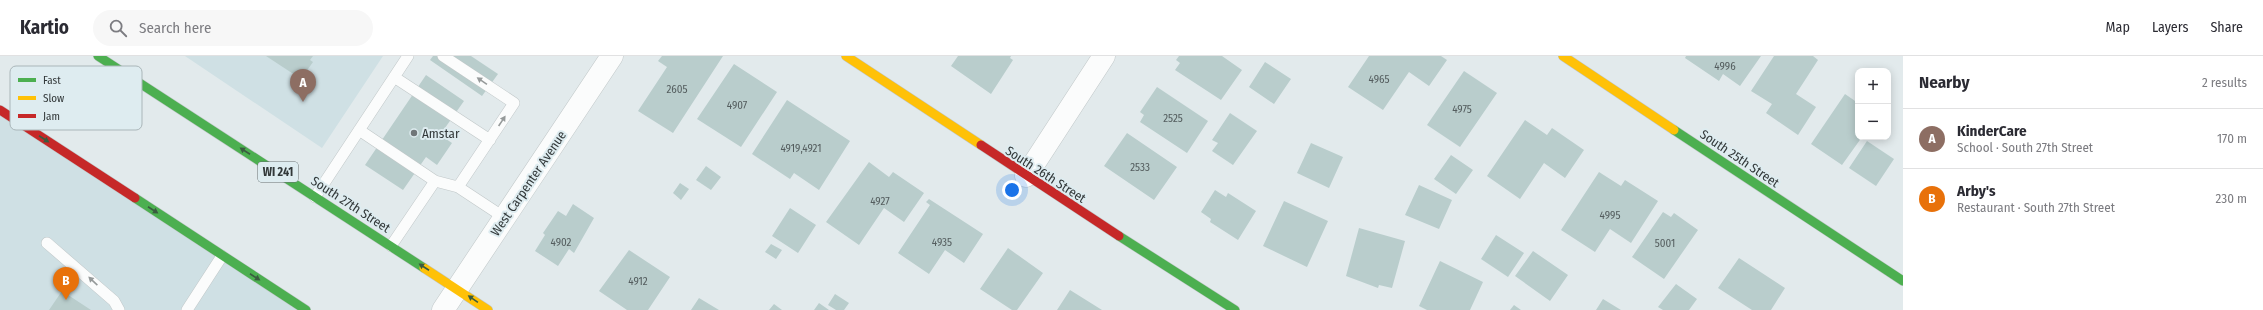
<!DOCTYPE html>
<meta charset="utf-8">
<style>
:root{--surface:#fff;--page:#f7f7f7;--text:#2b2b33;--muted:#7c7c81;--line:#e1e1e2;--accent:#7c3aed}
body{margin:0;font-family:"Fira Sans Condensed",sans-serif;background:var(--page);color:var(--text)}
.controls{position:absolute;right:12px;top:12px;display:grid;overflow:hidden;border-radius:8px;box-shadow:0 2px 10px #0003}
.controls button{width:36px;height:36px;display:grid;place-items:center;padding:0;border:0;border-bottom:1px solid var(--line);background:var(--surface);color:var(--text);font:20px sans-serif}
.you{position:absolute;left:1012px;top:134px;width:14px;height:14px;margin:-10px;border:3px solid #fff;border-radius:50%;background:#1a73e8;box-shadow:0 0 0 6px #1a73e833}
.badge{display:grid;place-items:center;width:26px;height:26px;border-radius:50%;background:var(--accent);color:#fff;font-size:13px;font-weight:700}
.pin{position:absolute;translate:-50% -33px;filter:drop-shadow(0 1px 2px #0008)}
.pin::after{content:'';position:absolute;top:21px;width:14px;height:12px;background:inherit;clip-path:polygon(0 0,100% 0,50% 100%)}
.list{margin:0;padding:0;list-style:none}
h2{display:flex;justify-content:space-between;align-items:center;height:52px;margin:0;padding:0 16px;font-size:17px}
h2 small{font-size:13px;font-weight:400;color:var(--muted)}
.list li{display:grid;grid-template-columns:26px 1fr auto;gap:12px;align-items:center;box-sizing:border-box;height:60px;padding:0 16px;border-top:1px solid var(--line)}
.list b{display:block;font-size:15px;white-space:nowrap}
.list p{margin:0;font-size:13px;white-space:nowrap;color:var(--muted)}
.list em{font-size:13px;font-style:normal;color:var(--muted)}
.icon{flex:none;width:22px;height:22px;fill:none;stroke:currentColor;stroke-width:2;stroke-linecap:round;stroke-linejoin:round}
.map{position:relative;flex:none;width:1903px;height:254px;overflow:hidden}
header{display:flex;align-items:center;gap:24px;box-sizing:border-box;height:56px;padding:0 20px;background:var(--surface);border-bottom:1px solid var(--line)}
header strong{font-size:19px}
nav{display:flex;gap:22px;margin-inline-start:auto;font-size:14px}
.search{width:280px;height:36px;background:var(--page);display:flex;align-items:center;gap:10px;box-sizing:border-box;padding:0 14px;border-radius:22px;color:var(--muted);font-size:15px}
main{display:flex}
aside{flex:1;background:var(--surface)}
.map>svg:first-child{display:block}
.built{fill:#cfe0e4}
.building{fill:#b9cdcc}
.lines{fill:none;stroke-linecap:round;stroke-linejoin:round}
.lane-casing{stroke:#c0c7c8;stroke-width:12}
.street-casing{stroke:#c0c7c8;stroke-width:23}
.fast-casing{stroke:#c0c7c8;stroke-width:10}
.slow-casing{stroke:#c0c7c8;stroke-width:10}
.jam-casing{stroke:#c0c7c8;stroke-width:10}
.lane{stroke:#fbfcfc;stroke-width:11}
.street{stroke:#fbfcfc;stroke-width:22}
.fast{stroke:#4caf50;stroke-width:9}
.slow{stroke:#ffc107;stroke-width:9}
.jam{stroke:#c62828;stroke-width:9}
.oneway{fill:#969a9a}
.oneway2{fill:#3a5c40}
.poi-dot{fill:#707678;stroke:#deecf0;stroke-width:1.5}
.labels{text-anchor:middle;stroke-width:4;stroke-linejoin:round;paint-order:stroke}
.number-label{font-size:11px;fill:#545d5e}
.shield{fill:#deecf0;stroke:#666e70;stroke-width:1}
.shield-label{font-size:12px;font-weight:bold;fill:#323839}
.poi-label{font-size:13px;fill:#323839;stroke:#deecf0;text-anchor:start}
.street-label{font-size:13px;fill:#323839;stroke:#deecf0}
.key{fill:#deecf0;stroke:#aab6b9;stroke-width:1}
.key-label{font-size:11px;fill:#323839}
</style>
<header>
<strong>Kartio</strong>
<div class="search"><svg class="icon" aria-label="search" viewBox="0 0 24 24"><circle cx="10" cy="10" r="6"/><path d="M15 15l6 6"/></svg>Search here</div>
<nav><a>Map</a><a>Layers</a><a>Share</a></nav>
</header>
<main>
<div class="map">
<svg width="1903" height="254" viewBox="0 0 1903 254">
<rect width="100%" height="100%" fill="#e2eaec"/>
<path class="built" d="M185 0H383L322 92Z
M0 54 306 254H0Z"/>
<path class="building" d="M266 0H313L310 4 313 6 301 23Z
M433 0H471L498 18 482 40 430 4Z
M662 0H723L673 77 638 55 667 11 658 5Z
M958 0H1011L1010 2 1013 4 991 38 951 10Z
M1179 0H1222L1242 14 1221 44 1175 14 1180 7 1176 4Z
M1369 0H1441L1447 4 1429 30 1409 16 1383 54 1348 31Z
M1686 0H1761L1740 30 1723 18 1719 25 1685 2Z
M1774 0H1813L1818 4 1796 38 1816 51 1798 79 1766 57 1772 48 1751 35Z
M1265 6 1291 23 1274 48 1249 31Z
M734 8 777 36 741 91 697 63Z
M1464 15 1497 37 1460 91 1427 69Z
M426 19 464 45 440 79 452 87 437 109 426 101 403 134 365 109Z
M1157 31 1208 65 1187 97 1140 66 1144 59 1140 56Z
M1845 38 1858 47V81H1862L1842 109 1811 88Z
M787 44 850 85 819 134 794 117 790 123 752 98Z
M1230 57 1257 75 1233 109 1212 95 1218 87 1212 84Z
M1525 64 1547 79 1552 72 1584 94 1565 122 1544 107 1520 143 1487 120Z
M1127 77 1177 111 1154 144 1104 110Z
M1867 85 1894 103 1876 130 1849 112Z
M1311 87 1343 101 1329 132 1297 117Z
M1451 99 1473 114 1456 138 1434 123Z
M869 106 889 121 893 116 924 137 904 166 884 152 859 189 826 166Z
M706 110 721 121 711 134 696 124Z
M1599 116 1621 130 1625 124 1658 145 1631 187 1610 173 1595 196 1561 174Z
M680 127 689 133 681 144 673 137Z
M1419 129 1452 144 1439 173 1405 159Z
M1215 134 1226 141 1228 137 1256 155 1238 184 1210 166 1211 163 1201 156Z
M929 143 983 178 964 207 945 194 929 218 898 197 930 149 926 146Z
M1284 145 1328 165 1307 211 1263 190Z
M573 148 594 162 574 197 569 193 558 210 535 195 545 179 543 177 558 155 566 160Z
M790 152 816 169 798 197 772 180Z
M1663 156 1671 161 1674 157 1698 174 1664 223 1632 201Z
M1359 172 1405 185 1392 232 1379 229 1378 232 1346 220Z
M1496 179 1524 197 1508 221 1481 203Z
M771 188 782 194 776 203 765 196Z
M1008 192 1043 217 1017 254H1012L980 233Z
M629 194 670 221 648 254H627L599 235Z
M1533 195 1568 219 1550 245 1515 220Z
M1739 202 1785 232 1771 254H1752L1718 232Z
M1440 205 1483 226 1470 254H1427L1419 250Z
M1676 228 1697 243 1689 254H1663L1658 251Z
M1070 234 1102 254H1057Z
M62 235 91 254H49Z
M835 238 849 247 844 254H836L828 249Z
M699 242 719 254H691Z
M1603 243 1621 254H1596Z
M819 247 829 254H814Z
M774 248 782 254H769Z
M1514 249 1521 254H1510Z"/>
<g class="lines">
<g class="lane-casing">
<path id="lane" d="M394 21 490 84
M359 74 435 125 458 131 514 47 443 0
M458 131 505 162
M315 141 408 0
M47 187 114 245 119 254
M391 190 435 125
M187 254 222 200"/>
</g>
<g class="street-casing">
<path id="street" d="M1026 120 1104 0
M443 254 612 0"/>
</g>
<g class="fast-casing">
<path id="fast" d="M98 0 424 212
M1674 74 1903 225
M135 142 306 254
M1119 180 1235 254"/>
</g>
<g class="slow-casing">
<path id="slow" d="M846 0 981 89
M1563 0 1674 74
M424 212 488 254"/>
</g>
<g class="jam-casing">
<path id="jam" d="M0 54 135 142
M981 89 1119 180"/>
</g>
<use href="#lane" class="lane"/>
<use href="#street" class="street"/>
<use href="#fast" class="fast"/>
<use href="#slow" class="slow"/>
<use href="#jam" class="jam"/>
</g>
<defs><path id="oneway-solid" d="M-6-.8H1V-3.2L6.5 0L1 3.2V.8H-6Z"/></defs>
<g class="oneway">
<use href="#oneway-solid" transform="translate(482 25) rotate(-146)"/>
<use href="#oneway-solid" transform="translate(502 65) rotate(-56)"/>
<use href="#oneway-solid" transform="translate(93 225) rotate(-137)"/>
</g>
<g class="oneway2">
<use href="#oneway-solid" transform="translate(44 83) rotate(33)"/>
<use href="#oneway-solid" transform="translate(245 95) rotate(-147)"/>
<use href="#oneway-solid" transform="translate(153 154) rotate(33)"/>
<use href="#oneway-solid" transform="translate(424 211) rotate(-147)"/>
<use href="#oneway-solid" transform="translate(255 221) rotate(33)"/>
<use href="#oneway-solid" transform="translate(473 243) rotate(-145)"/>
</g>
<circle class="poi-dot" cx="414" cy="77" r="4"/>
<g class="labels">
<g class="number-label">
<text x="1725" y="14">4996</text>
<text x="1379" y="27">4965</text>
<text x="677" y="37">2605</text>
<text x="737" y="53">4907</text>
<text x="1462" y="57">4975</text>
<text x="1173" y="66">2525</text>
<text x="801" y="96">4919,4921</text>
<text x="1140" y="115">2533</text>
<text x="880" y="149">4927</text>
<text x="1610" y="163">4995</text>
<text x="561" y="190">4902</text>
<text x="942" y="190">4935</text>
<text x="1665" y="191">5001</text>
<text x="638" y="229">4912</text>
</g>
<rect class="shield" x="258" y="106" width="40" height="20" rx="3"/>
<g class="shield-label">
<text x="278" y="120">WI 241</text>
</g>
<g class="poi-label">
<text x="422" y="82">Amstar</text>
</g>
<g class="street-label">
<text transform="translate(1740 102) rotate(34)" y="5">South 25th Street</text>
<text transform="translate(1046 118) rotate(33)" y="5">South 26th Street</text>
<text transform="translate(528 127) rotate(-56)" y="5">West Carpenter Avenue</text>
<text transform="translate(351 148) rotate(33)" y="5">South 27th Street</text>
</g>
</g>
<rect x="10" y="10" width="132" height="64" rx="6" class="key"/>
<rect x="18" y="22" width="18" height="4" fill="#4caf50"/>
<rect x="18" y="40" width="18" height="4" fill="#ffc107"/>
<rect x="18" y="58" width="18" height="4" fill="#c62828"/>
<g class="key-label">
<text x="43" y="28">Fast</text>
<text x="43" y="46">Slow</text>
<text x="43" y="64">Jam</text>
</g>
</svg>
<div class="controls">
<button>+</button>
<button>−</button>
</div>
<div class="you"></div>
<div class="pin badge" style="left:303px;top:46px;background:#8d6e63">A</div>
<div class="pin badge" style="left:66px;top:244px;background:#e8710a">B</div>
</div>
<aside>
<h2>Nearby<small>2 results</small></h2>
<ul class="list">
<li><span class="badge" style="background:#8d6e63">A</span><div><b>KinderCare</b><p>School · South 27th Street</p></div><em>170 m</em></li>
<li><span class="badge" style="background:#e8710a">B</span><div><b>Arby's</b><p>Restaurant · South 27th Street</p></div><em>230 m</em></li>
</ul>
</aside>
</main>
